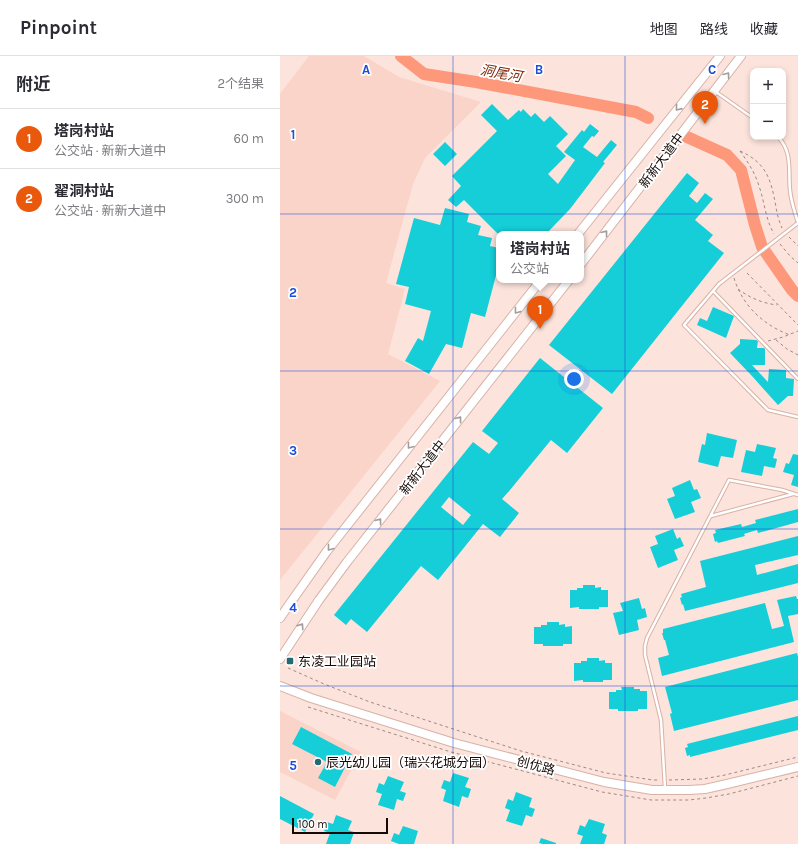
<!DOCTYPE html>
<html lang="zh">
<meta charset="utf-8">
<style>
:root{--surface:#fff;--page:#f7f7f7;--text:#2b2b33;--muted:#7c7c81;--line:#e1e1e2;--accent:#ea580c}
body{margin:0;font-family:Karla,"Noto Sans SC",sans-serif;background:var(--page);color:var(--text)}
.controls{position:absolute;right:12px;top:12px;display:grid;overflow:hidden;border-radius:8px;box-shadow:0 2px 6px #0003}
.controls button{width:36px;height:36px;display:grid;place-items:center;padding:0;border:0;border-bottom:1px solid var(--line);background:var(--surface);color:var(--text);font:20px sans-serif}
.scale{position:absolute;left:12px;bottom:10px;width:96px;box-sizing:border-box;padding-left:4px;border:2px solid #160906;border-top:0;font-size:11px;line-height:14px;white-space:nowrap;color:#160906;-webkit-text-stroke:3px #fff;paint-order:stroke}
.you{position:absolute;left:294px;top:323px;width:14px;height:14px;margin:-10px;border:3px solid #fff;border-radius:50%;background:#1a73e8;box-shadow:0 0 0 6px #1a73e833}
.badge{display:grid;place-items:center;width:26px;height:26px;border-radius:50%;background:var(--accent);color:#fff;font-size:13px;font-weight:700}
.pin{position:absolute;translate:-50% -33px;filter:drop-shadow(0 1px 2px #0008)}
.pin::after{content:'';position:absolute;top:21px;width:14px;height:12px;background:inherit;clip-path:polygon(0 0,100% 0,50% 100%)}
.popup{position:absolute;left:216px;top:175px;width:88px;height:52px;box-sizing:border-box;display:grid;place-content:center;border-radius:8px;background:var(--surface);filter:drop-shadow(0 1px 3px #0005);font-size:13px;white-space:nowrap;color:var(--muted)}
.popup b{font-size:15px;color:var(--text)}
.popup::after{content:'';position:absolute;left:50%;top:100%;margin-left:-8px;border:8px solid transparent;border-top-color:var(--surface)}
.list{margin:0;padding:0;list-style:none}
h2{display:flex;justify-content:space-between;align-items:center;height:52px;margin:0;padding:0 16px;font-size:17px}
h2 small{font-size:13px;font-weight:400;color:var(--muted)}
.list li{display:grid;grid-template-columns:26px 1fr auto;gap:12px;align-items:center;box-sizing:border-box;height:60px;padding:0 16px;border-top:1px solid var(--line)}
.list b{display:block;font-size:15px;white-space:nowrap}
.list p{margin:0;font-size:13px;white-space:nowrap;color:var(--muted)}
.list em{font-size:13px;font-style:normal;color:var(--muted)}
.map{position:relative;flex:none;width:518px;height:788px;overflow:hidden}
header{display:flex;align-items:center;gap:24px;box-sizing:border-box;height:56px;padding:0 20px;background:var(--surface);border-bottom:1px solid var(--line)}
header strong{font-size:19px}
nav{display:flex;gap:22px;margin-inline-start:auto;font-size:14px}
main{display:flex}
aside{flex:1;background:var(--surface)}
.map>svg:first-child{display:block}
.built{fill:#fad4c9}
.lines{fill:none;stroke-linecap:round;stroke-linejoin:round}
.river{stroke:#fe987a;stroke-width:12}
.building{fill:#15ced8;fill-rule:evenodd}
.lane-casing{stroke:#d8b2a6;stroke-width:4.5}
.secondary-casing{stroke:#d8b2a6;stroke-width:10}
.primary-casing{stroke:#d8b2a6;stroke-width:10}
.path{stroke:#9e8a84;stroke-width:1;stroke-dasharray:3 3;stroke-linecap:butt}
.lane{stroke:#fff;stroke-width:2.5}
.secondary{stroke:#fff;stroke-width:8}
.primary{stroke:#fff;stroke-width:8}
.lane-bridge-casing{stroke:#d8b2a6;stroke-width:4.5;stroke-linecap:butt}
.lane-bridge{stroke:#fff;stroke-width:2.5}
.oneway{stroke:#a29d9b}
.grid{fill:none;stroke:#1d4ed8;stroke-width:1;stroke-opacity:0.55}
.poi-dot{fill:#206c71;stroke:#fff;stroke-width:1.5}
.labels{text-anchor:middle;stroke-width:3.5;stroke-linejoin:round;paint-order:stroke}
.street-label{font-size:13px;fill:#160906;stroke:#fff}
.poi-label{font-size:13px;fill:#160906;stroke:#fff;text-anchor:start}
.water-label{font-size:14px;font-style:italic;fill:#832b0d;stroke:#fff}
.grid-label{font-size:13px;text-anchor:middle;font-weight:bold;fill:#1d4ed8;stroke:#fff;stroke-width:3.5;stroke-linejoin:round;paint-order:stroke}
</style>
<header>
<strong>Pinpoint</strong>
<nav><a>地图</a><a>路线</a><a>收藏</a></nav>
</header>
<main>
<aside>
<h2>附近<small>2个结果</small></h2>
<ul class="list">
<li><span class="badge">1</span><div><b>塔岗村站</b><p>公交站 · 新新大道中</p></div><em>60 m</em></li>
<li><span class="badge">2</span><div><b>翟洞村站</b><p>公交站 · 新新大道中</p></div><em>300 m</em></li>
</ul>
</aside>
<div class="map">
<svg width="518" height="788" viewBox="0 0 518 788">
<rect width="100%" height="100%" fill="#fce3dc"/>
<path class="built" d="M29 0H84L119 21 201 46 145 102 133 128 106 227 125 233 108 298 160 325 0 524V38Z
M0 655 81 696 55 744 0 716Z"/>
<g class="lines">
<path class="river" d="M121 0 144 18 196 26 356 56 368 62
M407 81 447 99 461 114 475 169 482 191 512 234 518 240"/>
</g>
<path class="building" d="M212 48 228 64 239 54 241 56 243 53 251 61 255 57 264 66 270 60 288 78 276 90 286 100 268 118 278 128 295 104 284 96 302 74 304 76 310 68 319 75 314 81 312 80 303 91 317 101 331 84 337 89 323 106 325 107 290 153 266 178H218L184 144 176 151 168 144 181 130 172 120 217 75 201 59Z
M165 86 177 98 165 110 153 98Z
M407 117 419 127 409 140 417 147 425 137 433 143 415 164 433 179 428 185 444 197 332 338 269 289Z
M165 152 189 158 187 166 201 170 198 179 212 182 210 190 219 192V208L205 261 191 257 182 292 166 288 149 318 125 305 138 282 143 285 151 255 125 248 129 231 116 228 134 162 160 169Z
M433 251 454 260 446 282 417 269 420 262 427 265Z
M460 283 476 284 478 285 477 292H484L485 293V309H472L488 326 489 313 506 314V322L514 323 513 340H508L498 349 472 320 450 297 460 288Z
M260 302 323 352 287 397 271 384 230 434 222 443 239 457 220 481 203 468 158 524 141 510 87 576 71 563 66 569 54 559 193 386 209 398 218 387 202 375ZM169 441 191 459 183 469 161 451Z
M427 377 457 384 453 402 441 400 438 411 418 406 422 388 425 389Z
M477 388 496 392 493 402 497 403 495 412 484 410 482 420 461 416 466 394 475 396Z
M513 398 518 399V431L511 429 514 419 503 416 506 407 509 408Z
M410 424 414 434 417 433 421 442 411 446 415 456 395 463 387 443 395 440 392 432Z
M518 453V466L478 477 477 474 467 477 464 478 465 480 438 487 437 485 435 486 433 478 436 477 435 474 461 468 462 471 476 467 475 464Z
M393 473 397 483 400 481 404 490 394 494 398 504 378 512 370 491 378 488 375 480Z
M518 480V499L475 509 477 519 518 508V527L405 555 403 548 402 549 400 542 402 541 401 538 426 531 420 505Z
M303 529H315V532L321 531V534H328V551H319V553H299V551L290 552V534H297V532H303Z
M516 540 517 543H518V558L508 560 514 586 382 620 378 602 389 599 385 584H384L382 577H383V573L485 547 492 573 504 570 497 544Z
M359 542 362 553 365 552 367 561 357 564 359 574 339 579 333 557 343 555 340 547Z
M267 566H279V569L285 568V571L292 570V588H283V590H263V588H254V571H261V569H267Z
M517 597 518 601V644L394 675 390 658 392 657 385 631Z
M307 602H319V605L325 604V607H332V624H323V626H303V624L294 625V607H301V605H307Z
M341 631H354V633H360V635H367V653H358V655H338V653H329V636H336V634H342Z
M518 660V674L410 701V699L407 700 405 692 408 691 407 688Z
M21 671 72 698 55 731 38 722 47 706 12 688Z
M173 717 189 722 185 731 191 733 188 742 182 740 179 751 163 745 166 734 161 732 164 724 170 726Z
M108 720 124 726 120 735 126 737 123 745 117 743 114 754 98 749 102 738 96 736 99 727 104 729Z
M236 736 252 742 249 751 255 753 252 761 246 759 242 770 226 765 230 754 225 752 228 743 233 745Z
M0 740 34 758 25 776 0 763Z
M56 759 72 765 68 774 74 776 70 788H46L50 777 44 775 47 766 53 768Z
M309 763 325 768 322 777 327 779 324 788H300L303 780 297 778 300 769 305 771Z
M123 770 138 775 134 788H119L111 785 114 777 119 779Z
M261 782 276 787V788H263L259 787Z"/>
<g class="lines">
<g class="lane-casing">
<path id="lane" d="M436 36 473 62
M498 81C513 96 508 115 510 134 511 146 515 156 518 167
M439 228 404 269 488 354 518 361
M433 235 518 323
M431 460 513 438
M385 732 381 664 365 599V590L367 582 449 424 502 434 518 439"/>
</g>
<g class="secondary-casing">
<path id="secondary" d="M0 630 31 642 174 687 324 726 372 734H409L425 733 447 728 518 711"/>
</g>
<g class="primary-casing">
<path id="primary" d="M298 178 440 0
M301 208 461 0
M0 562 11 546 47 495 261 224
M0 603 39 544 67 506 289 224"/>
</g>
<path class="path" d="M460 95C468 106 475 117 479 130 485 147 485 162 494 178
M460 95C487 107 491 124 496 151 497 158 499 165 502 172
M509 181 518 190
M500 188 510 200 518 207
M467 217 518 269
M454 222C462 249 483 269 510 279
M458 233C470 242 482 247 497 249
M496 284 507 293 518 299
M488 285 503 281 518 275
M8 612 44 628 90 646 241 695 326 717 373 724H380
M28 651 171 696 322 736 371 744H409L426 742 449 738 518 720
M389 724 423 723 445 719 518 701"/>
<use href="#lane" class="lane"/>
<use href="#secondary" class="secondary"/>
<use href="#primary" class="primary"/>
<g class="lane-bridge-casing">
<path id="lane-bridge" d="M439 228 518 167"/>
</g>
<use href="#lane-bridge" class="lane-bridge"/>
</g>
<defs><path id="oneway-chevron" d="M-2-3.5L2.5 0L-2 3.5" fill="none" stroke-width="1.6" stroke-linecap="round" stroke-linejoin="round"/></defs>
<g class="oneway">
<use href="#oneway-chevron" transform="translate(447 19) rotate(-53)"/>
<use href="#oneway-chevron" transform="translate(398 52) rotate(129)"/>
<use href="#oneway-chevron" transform="translate(325 177) rotate(-52)"/>
<use href="#oneway-chevron" transform="translate(237 255) rotate(128)"/>
<use href="#oneway-chevron" transform="translate(179 363) rotate(-52)"/>
<use href="#oneway-chevron" transform="translate(130 390) rotate(128)"/>
<use href="#oneway-chevron" transform="translate(99 465) rotate(-52)"/>
<use href="#oneway-chevron" transform="translate(50 492) rotate(128)"/>
<use href="#oneway-chevron" transform="translate(21 570) rotate(-56)"/>
</g>
<path class="grid" d="M173 0V788M345 0V788M0 158H518M0 315H518M0 473H518M0 630H518"/>
<g class="poi-dot">
<rect x="6" y="601" width="8" height="8" rx="2"/>
<circle cx="38" cy="706" r="4"/>
</g>
<g class="labels">
<g class="street-label">
<text transform="translate(381 104) rotate(-53)" y="5">新新大道中</text>
<text transform="translate(142 411) rotate(-52)" y="5">新新大道中</text>
<text transform="translate(256 709) rotate(15)" y="5">创优路</text>
</g>
<g class="poi-label">
<text x="18" y="610">东凌工业园站</text>
<text x="46" y="711">辰光幼儿园（瑞兴花城分园）</text>
</g>
<g class="water-label">
<text transform="translate(221 17) rotate(10)" y="5">洞尾河</text>
</g>
</g>
<g class="grid-label">
<text x="86" y="18">A</text>
<text x="259" y="18">B</text>
<text x="432" y="18">C</text>
<text x="13" y="83">1</text>
<text x="13" y="241">2</text>
<text x="13" y="399">3</text>
<text x="13" y="556">4</text>
<text x="13" y="714">5</text>
</g>
</svg>
<div class="controls">
<button>+</button>
<button>−</button>
</div>
<div class="scale">100 m</div>
<div class="you"></div>
<div class="pin badge" style="left:260px;top:273px">1</div>
<div class="popup"><b>塔岗村站</b>公交站</div>
<div class="pin badge" style="left:425px;top:68px">2</div>
</div>
</main>
